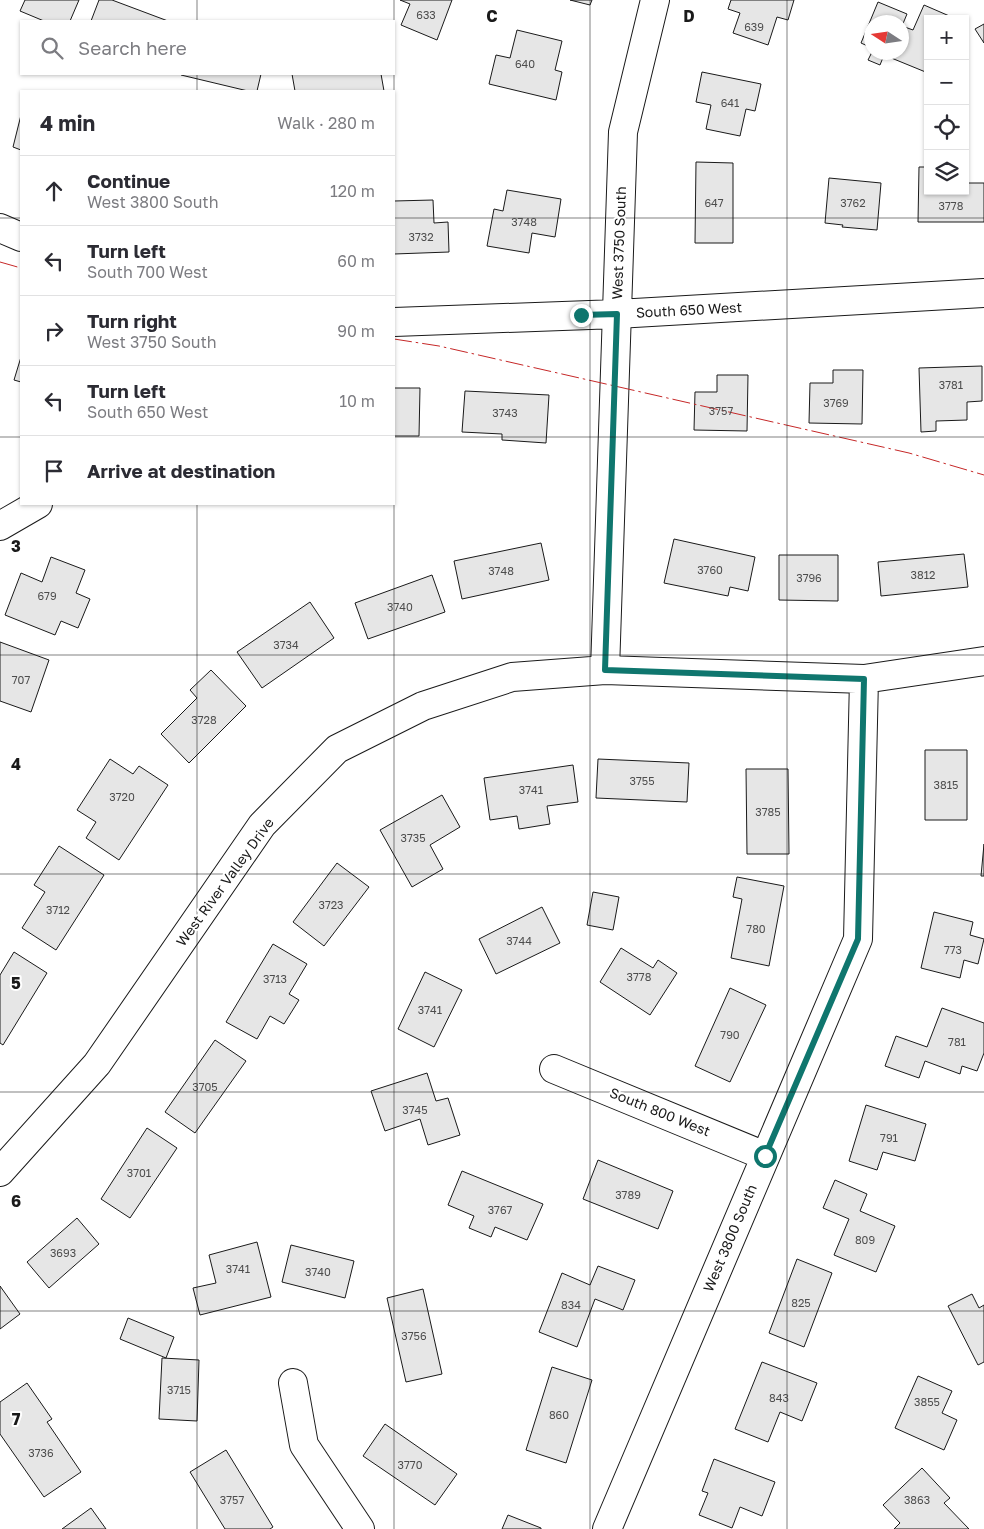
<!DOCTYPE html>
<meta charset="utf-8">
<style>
:root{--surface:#fff;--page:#f7f7f7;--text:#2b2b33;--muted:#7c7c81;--line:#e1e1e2}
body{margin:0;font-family:"Golos Text",sans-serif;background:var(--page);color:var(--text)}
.controls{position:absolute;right:15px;top:15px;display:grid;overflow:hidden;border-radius:0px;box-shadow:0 1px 4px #0004}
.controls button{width:45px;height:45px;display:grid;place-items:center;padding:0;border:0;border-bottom:1px solid var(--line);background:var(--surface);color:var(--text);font:25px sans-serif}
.compass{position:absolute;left:864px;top:15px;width:45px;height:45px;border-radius:50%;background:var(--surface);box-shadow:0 1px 4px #0004;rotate:282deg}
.stop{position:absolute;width:15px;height:15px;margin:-11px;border:4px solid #0f766e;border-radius:50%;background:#fff}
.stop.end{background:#0f766e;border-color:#fff;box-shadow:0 1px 5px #0008}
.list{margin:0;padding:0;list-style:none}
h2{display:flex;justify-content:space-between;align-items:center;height:65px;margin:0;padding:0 20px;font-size:21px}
h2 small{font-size:16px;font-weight:400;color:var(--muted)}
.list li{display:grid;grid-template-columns:32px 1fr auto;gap:15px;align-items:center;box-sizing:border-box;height:70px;padding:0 20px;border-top:1px solid var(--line)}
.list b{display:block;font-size:19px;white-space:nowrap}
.list p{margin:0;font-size:16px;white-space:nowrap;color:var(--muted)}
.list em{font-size:16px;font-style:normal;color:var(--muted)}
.icon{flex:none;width:28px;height:28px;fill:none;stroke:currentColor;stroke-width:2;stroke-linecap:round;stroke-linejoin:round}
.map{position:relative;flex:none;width:984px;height:1529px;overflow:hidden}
.search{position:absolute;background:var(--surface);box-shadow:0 1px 4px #0004;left:20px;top:20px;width:375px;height:55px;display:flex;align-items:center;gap:12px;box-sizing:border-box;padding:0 18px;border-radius:0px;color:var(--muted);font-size:19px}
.panel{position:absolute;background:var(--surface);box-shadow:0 1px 4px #0004;left:20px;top:90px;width:375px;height:415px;border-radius:0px}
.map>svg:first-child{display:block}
.building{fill:#e6e6e6;stroke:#1a1a1a}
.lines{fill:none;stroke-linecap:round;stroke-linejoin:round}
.minor-casing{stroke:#1a1a1a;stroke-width:30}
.minor{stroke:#fff;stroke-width:28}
.power{stroke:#c62828;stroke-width:1;stroke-dasharray:18 4 2.5 4;stroke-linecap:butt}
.route{stroke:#0f766e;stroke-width:6}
.grid{fill:none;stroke:#1a1a1a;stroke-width:1;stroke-opacity:0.55}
.labels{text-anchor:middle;stroke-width:4;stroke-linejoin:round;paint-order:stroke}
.number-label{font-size:11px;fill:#4d4d4d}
.street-label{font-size:14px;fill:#1a1a1a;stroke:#fff}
.grid-label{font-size:16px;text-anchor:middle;font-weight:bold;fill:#1a1a1a;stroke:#fff;stroke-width:4;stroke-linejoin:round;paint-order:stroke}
</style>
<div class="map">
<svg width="984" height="1529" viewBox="0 0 984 1529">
<rect width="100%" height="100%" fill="#fff"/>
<path class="building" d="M25 0H79L70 21H44L20 11Z
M99 0H112L168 21H91Z
M400 0H452L437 40 401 25 410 4Z
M570 0H592L590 5Z
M731 0H794L788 20 777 17 768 45 733 33 740 13 728 9Z
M878 2 907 14 902 26 913 30 924 5 954 18 953 19H928V73L884 55 880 65 868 60 872 52H902V22H872V48L861 43Z
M984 24V43L975 29Z
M517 30 562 41 555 70 562 72 556 100 489 84 496 55 510 58Z
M702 72 761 84 755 111 746 109 740 136 706 129 711 105 696 102Z
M181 74H261L257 91H248L181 75Z
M292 74H381L384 91H295Z
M21 115V150L13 147Z
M696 162 733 163V243H695Z
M919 167H928V191H965V183H984V222H918Z
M829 178 881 183 877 230 842 227 843 225 825 223Z
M507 190 561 199 555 237 532 233 529 253 487 246 494 209 503 211Z
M433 200 434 223 448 222 449 252 394 254V201Z
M21 357V382L14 380Z
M982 366V401L967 402V420L936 421V431L921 432 919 368Z
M833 370H863L862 424 809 423 810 383H833Z
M717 375H748L747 431 694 430 695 392H717Z
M394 388H420L419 436H394Z
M465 391 549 395 546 443 502 440V434L462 432Z
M674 539 755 557 748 591 730 587 728 596 664 583Z
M541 543 549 580 462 599 454 561Z
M964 554 968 587 881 596 878 562Z
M779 555H838V601L779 600Z
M51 557 85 570 76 593 90 599 78 628 61 621 55 635 5 615 21 573 42 582Z
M432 575 445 612 368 639 355 603Z
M310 602 334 638 262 688 237 652Z
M0 642 49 660 31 712 0 701Z
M211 670 246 706 189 763 161 734 197 698 190 690Z
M925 750H967V820H925Z
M110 759 133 774 139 766 168 785 119 860 86 838 96 822 77 810Z
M598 759 689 763 687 802 596 798Z
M573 765 578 802 547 806 550 824 519 829 517 816 490 820 484 778Z
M746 769H788L789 854H747Z
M442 795 460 827 430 845 443 869 412 887 380 830Z
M984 844V876H981Z
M59 846 104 875 56 950 22 928 45 892 34 885Z
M337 863 369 887 324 946 293 922Z
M737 877 784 886 769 966 731 958 742 899 733 897Z
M593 892 619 897 613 930 587 925Z
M542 907 560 943 496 974 479 939Z
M934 912 973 922 970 935 984 939 978 964 964 960 960 978 921 968Z
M273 944 307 964 289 994 299 1000 284 1024 270 1016 257 1039 226 1022Z
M621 948 653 968 658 960 677 973 650 1015 600 982Z
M14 952 47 973 3 1045 0 1043V975Z
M425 972 462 990 434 1047 398 1029Z
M730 988 766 1005 730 1082 695 1066Z
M942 1008 984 1023V1053L977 1071 962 1066 960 1074 925 1061 919 1078 885 1066 896 1036 927 1047Z
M215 1040 246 1061 195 1133 165 1112Z
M427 1073 436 1101 448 1098 460 1135 428 1145 420 1119 385 1131 371 1091Z
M866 1105 926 1124 915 1161 883 1152 877 1170 849 1161Z
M147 1128 177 1148 130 1218 101 1199Z
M598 1160 673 1191 658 1229 583 1199Z
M462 1171 543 1204 527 1240 495 1227 491 1237 469 1228 474 1216 448 1205Z
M835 1180 867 1194 860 1211 895 1226 876 1272 834 1255 849 1219 823 1208Z
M77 1218 99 1244 49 1288 27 1262Z
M257 1242 271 1297 200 1315 193 1288 216 1283 209 1255Z
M291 1245 354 1261 345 1298 282 1282Z
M797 1259 832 1273 804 1347 769 1333Z
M598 1266 635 1280 623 1310 595 1299 577 1347 539 1332 562 1273 590 1285Z
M0 1286 20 1314 0 1329Z
M423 1289 442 1374 406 1382 387 1298Z
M972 1294 979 1308 984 1305V1362L978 1365 948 1306Z
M128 1318 174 1337 166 1358 120 1339Z
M162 1358 199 1360 197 1421 159 1419Z
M762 1362 817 1383 802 1421 780 1412 768 1442 735 1429Z
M552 1367 592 1380 566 1463 526 1450Z
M918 1376 952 1391 942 1413 957 1420 944 1450 895 1428Z
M27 1383 52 1419 47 1422 81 1472 44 1497 0 1434V1402Z
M385 1424 457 1474 435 1505 363 1456Z
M226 1450 273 1527 270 1529H225L190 1472Z
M714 1459 775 1482 762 1516 740 1507 732 1528 699 1515 708 1493 702 1491Z
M922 1468 950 1498 944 1503 969 1529H894L900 1523 883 1505Z
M91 1508 106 1529H62Z
M508 1515 541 1528V1529H502Z"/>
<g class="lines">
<g class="minor-casing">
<path id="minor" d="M0 228 21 237
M394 322 617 314 984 293
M0 526 38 504
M605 670 623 132 655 0
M554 1069 765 1156
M0 1172 97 1064 262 825 337 749 423 706 512 677 605 670 864 679 984 661
M293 1383 304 1445 360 1529
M607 1529 858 939 864 679"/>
</g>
<use href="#minor" class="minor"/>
<path class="power" d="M0 262 21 268
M394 339 439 346 909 453 984 475"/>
</g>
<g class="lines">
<path class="route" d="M581 315 617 314 605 670 864 679 858 939 765 1156"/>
</g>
<path class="grid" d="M197 0V21M394 0V21M590 0V1529M787 0V1529M197 74V91M394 74V91M0 218H21M394 218H984M0 437H21M394 437H984M197 504V1529M394 504V1529M0 655H984M0 874H984M0 1092H984M0 1311H984"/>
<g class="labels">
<g class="number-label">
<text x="426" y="19">633</text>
<text x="754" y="31">639</text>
<text x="525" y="68">640</text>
<text x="730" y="107">641</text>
<text x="714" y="207">647</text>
<text x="853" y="207">3762</text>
<text x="951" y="210">3778</text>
<text x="524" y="226">3748</text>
<text x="421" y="241">3732</text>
<text x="951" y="389">3781</text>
<text x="836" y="407">3769</text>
<text x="721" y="415">3757</text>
<text x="505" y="417">3743</text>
<text x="710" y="574">3760</text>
<text x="501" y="575">3748</text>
<text x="923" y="579">3812</text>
<text x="809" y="582">3796</text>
<text x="47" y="600">679</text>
<text x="400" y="611">3740</text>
<text x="286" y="649">3734</text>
<text x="21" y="684">707</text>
<text x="204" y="724">3728</text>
<text x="642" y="785">3755</text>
<text x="946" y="789">3815</text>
<text x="531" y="794">3741</text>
<text x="122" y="801">3720</text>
<text x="768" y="816">3785</text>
<text x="413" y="842">3735</text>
<text x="331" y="909">3723</text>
<text x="58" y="914">3712</text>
<text x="756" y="933">780</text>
<text x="519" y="945">3744</text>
<text x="953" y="954">773</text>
<text x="639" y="981">3778</text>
<text x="275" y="983">3713</text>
<text x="430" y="1014">3741</text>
<text x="730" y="1039">790</text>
<text x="957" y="1046">781</text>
<text x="205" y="1091">3705</text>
<text x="415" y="1114">3745</text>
<text x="889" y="1142">791</text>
<text x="139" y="1177">3701</text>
<text x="628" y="1199">3789</text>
<text x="500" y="1214">3767</text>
<text x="865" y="1244">809</text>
<text x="63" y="1257">3693</text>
<text x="238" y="1273">3741</text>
<text x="318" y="1276">3740</text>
<text x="801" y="1307">825</text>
<text x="571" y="1309">834</text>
<text x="414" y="1340">3756</text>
<text x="179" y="1394">3715</text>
<text x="779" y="1402">843</text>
<text x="927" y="1406">3855</text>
<text x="559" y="1419">860</text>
<text x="41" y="1457">3736</text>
<text x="410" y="1469">3770</text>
<text x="232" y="1504">3757</text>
<text x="917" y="1504">3863</text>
</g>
<g class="street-label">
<text transform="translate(619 243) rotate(-88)" y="5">West 3750 South</text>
<text transform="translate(689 310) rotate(-3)" y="5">South 650 West</text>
<text transform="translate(225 882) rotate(-54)" y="5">West River Valley Drive</text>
<text transform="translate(660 1112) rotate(22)" y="5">South 800 West</text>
<text transform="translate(730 1238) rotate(-67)" y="5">West 3800 South</text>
</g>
</g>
<g class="grid-label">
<text x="492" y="22">C</text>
<text x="689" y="22">D</text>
<text x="16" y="552">3</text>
<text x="16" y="770">4</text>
<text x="16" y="989">5</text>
<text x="16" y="1207">6</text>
<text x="16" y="1425">7</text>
</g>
</svg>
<div class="controls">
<button>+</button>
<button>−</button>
<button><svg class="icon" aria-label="locate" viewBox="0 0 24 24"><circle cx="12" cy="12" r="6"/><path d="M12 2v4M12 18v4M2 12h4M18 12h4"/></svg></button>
<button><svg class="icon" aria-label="layers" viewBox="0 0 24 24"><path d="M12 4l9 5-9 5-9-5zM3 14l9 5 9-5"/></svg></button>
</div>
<svg class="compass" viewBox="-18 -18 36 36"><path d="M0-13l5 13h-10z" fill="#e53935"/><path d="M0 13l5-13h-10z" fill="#7c7c81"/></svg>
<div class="stop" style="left:765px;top:1156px"></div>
<div class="stop end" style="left:581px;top:315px"></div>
<div class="search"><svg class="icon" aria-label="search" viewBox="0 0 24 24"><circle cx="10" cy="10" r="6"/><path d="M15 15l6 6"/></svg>Search here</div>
<section class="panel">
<h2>4 min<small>Walk · 280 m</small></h2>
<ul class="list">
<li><svg class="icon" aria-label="ahead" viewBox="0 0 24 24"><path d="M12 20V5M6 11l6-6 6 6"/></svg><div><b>Continue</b><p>West 3800 South</p></div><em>120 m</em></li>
<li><svg class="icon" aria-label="left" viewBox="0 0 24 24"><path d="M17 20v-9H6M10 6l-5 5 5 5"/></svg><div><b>Turn left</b><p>South 700 West</p></div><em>60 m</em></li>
<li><svg class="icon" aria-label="right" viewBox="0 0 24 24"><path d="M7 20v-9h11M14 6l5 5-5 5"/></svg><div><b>Turn right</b><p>West 3750 South</p></div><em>90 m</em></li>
<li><svg class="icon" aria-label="left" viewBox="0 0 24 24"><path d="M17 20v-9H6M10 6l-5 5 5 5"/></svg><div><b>Turn left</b><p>South 650 West</p></div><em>10 m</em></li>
<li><svg class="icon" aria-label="arrive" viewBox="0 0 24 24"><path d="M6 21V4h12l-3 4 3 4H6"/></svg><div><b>Arrive at destination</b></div></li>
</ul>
</section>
</div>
